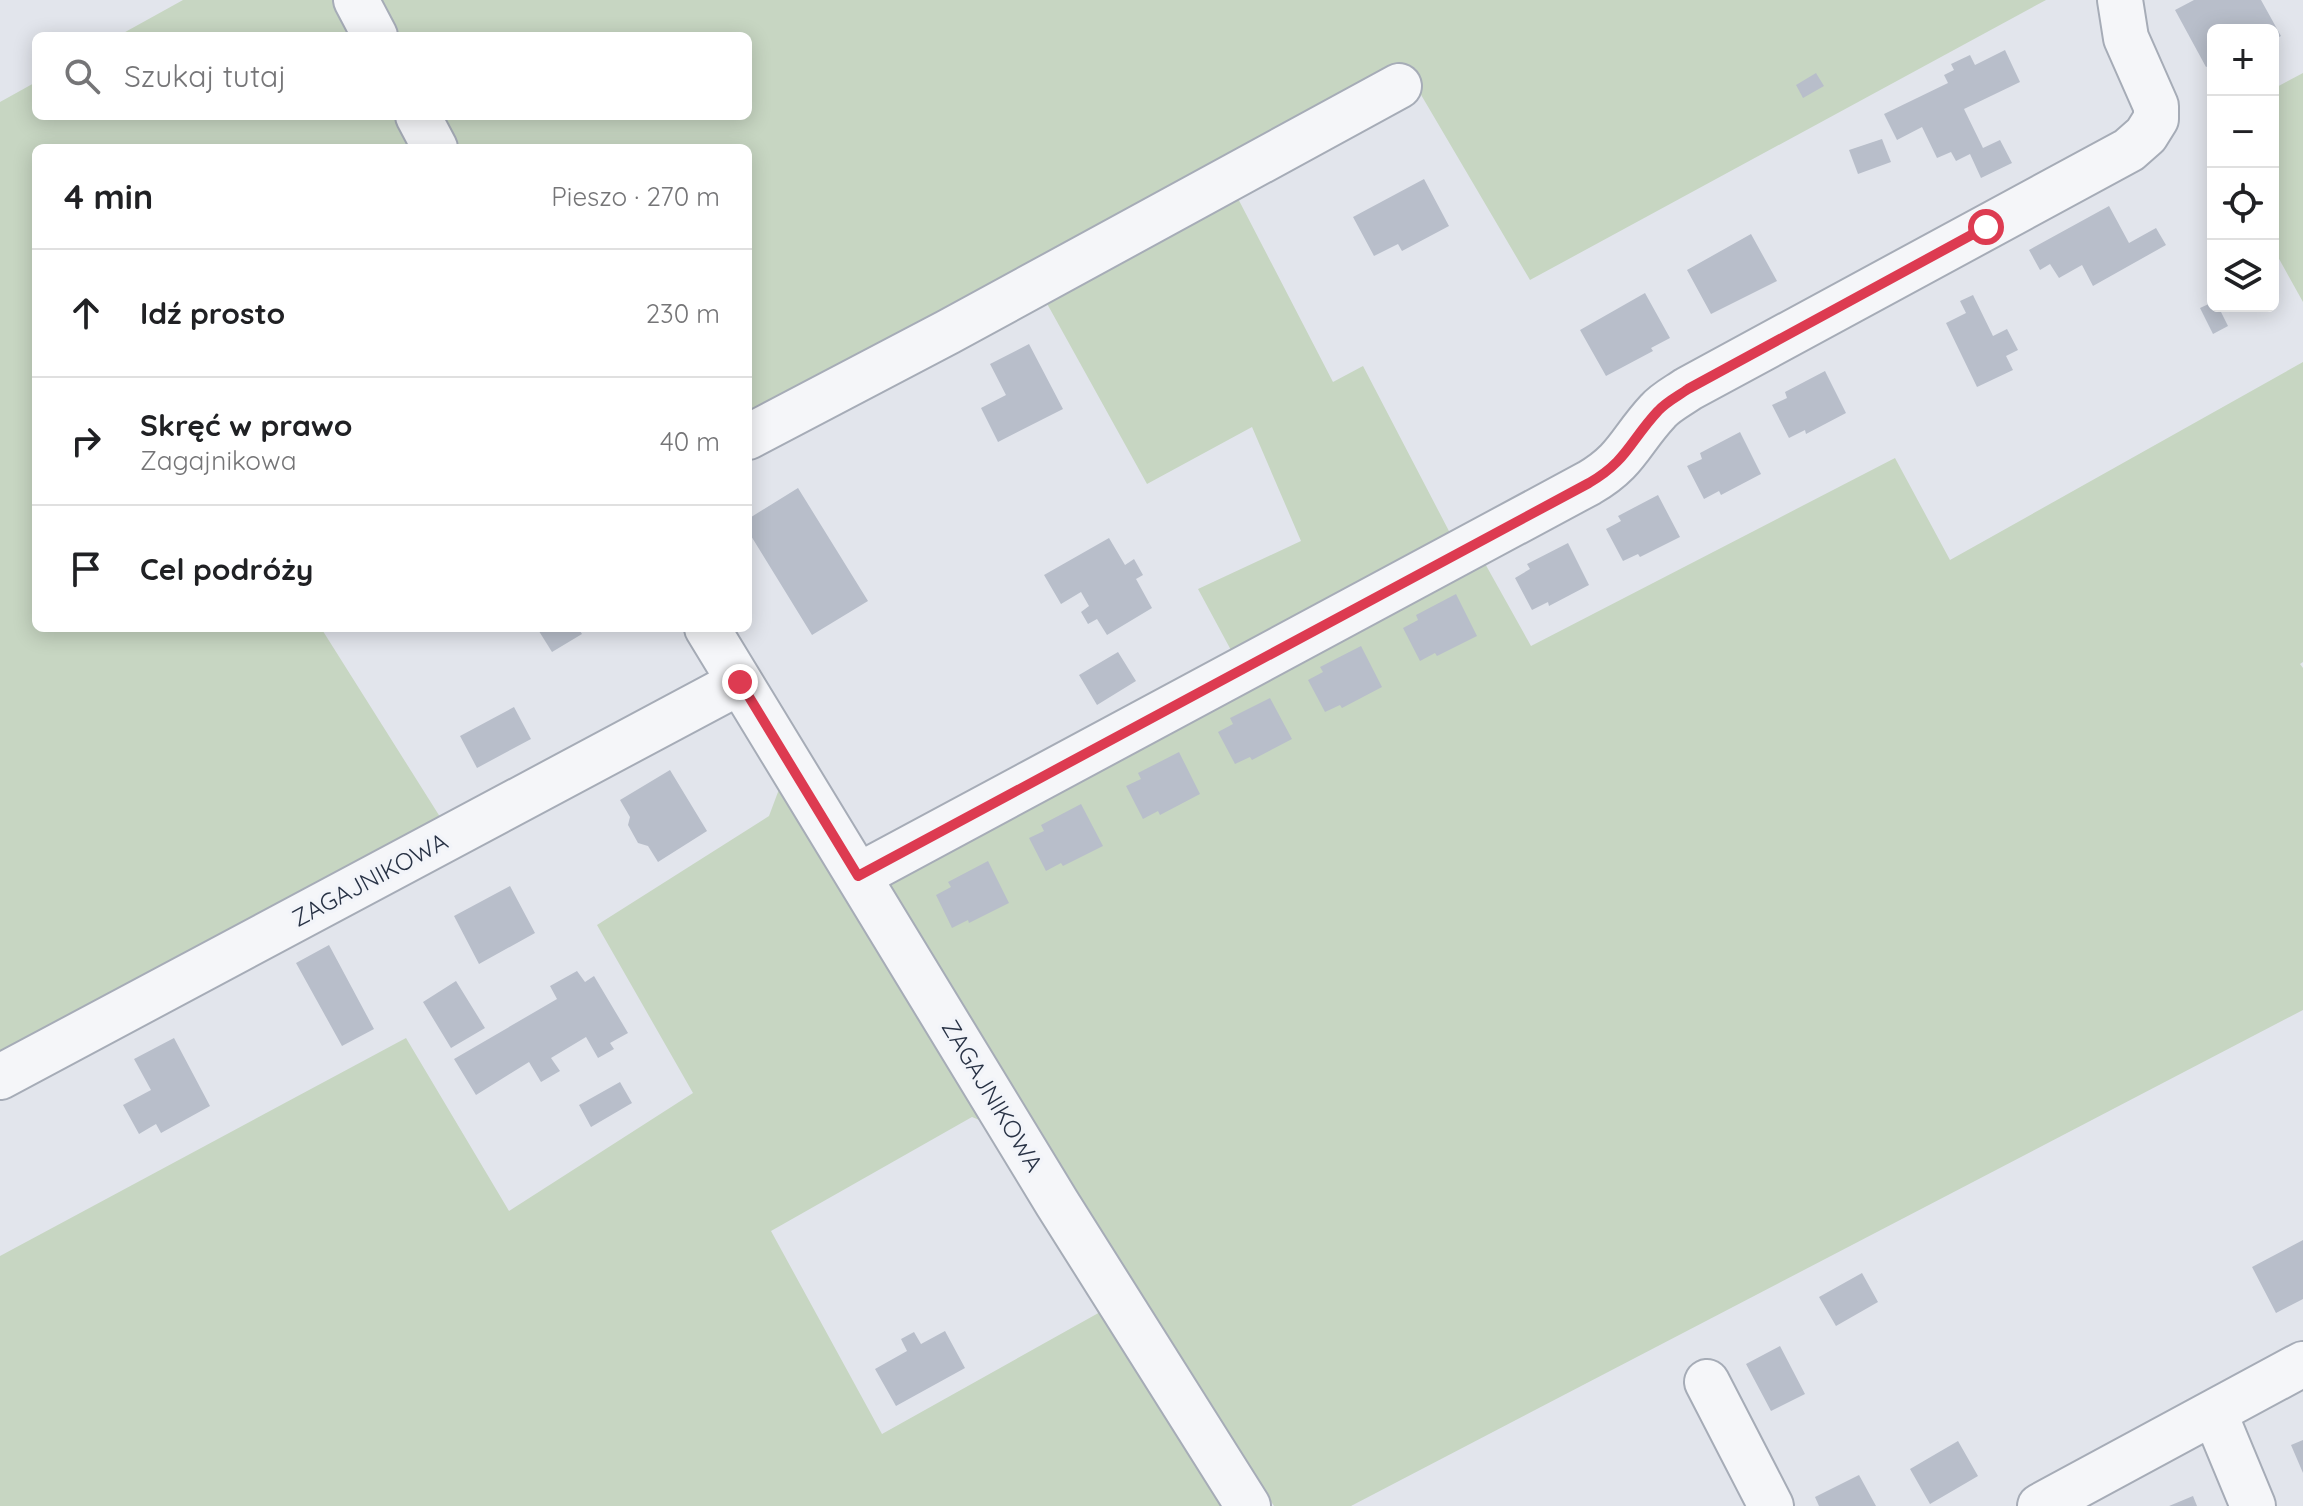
<!DOCTYPE html>
<html lang="pl">
<meta charset="utf-8">
<style>
:root{--surface:#fff;--page:#f6f6f6;--text:#202124;--muted:#757577;--line:#e0e0e0}
body{margin:0;font-family:Quicksand,sans-serif;background:var(--page);color:var(--text)}
.controls{position:absolute;right:24px;top:24px;display:grid;overflow:hidden;border-radius:12px;box-shadow:0 4px 20px #0003}
.controls button{width:72px;height:72px;display:grid;place-items:center;padding:0;border:0;border-bottom:2px solid var(--line);background:var(--surface);color:var(--text);font:40px sans-serif}
.stop{position:absolute;width:24px;height:24px;margin:-18px;border:6px solid #dd3b51;border-radius:50%;background:#fff}
.stop.end{background:#dd3b51;border-color:#fff;box-shadow:0 2px 8px #0008}
.list{margin:0;padding:0;list-style:none}
h2{display:flex;justify-content:space-between;align-items:center;height:104px;margin:0;padding:0 32px;font-size:34px}
h2 small{font-size:26px;font-weight:400;color:var(--muted)}
.list li{display:grid;grid-template-columns:52px 1fr auto;gap:24px;align-items:center;box-sizing:border-box;height:128px;padding:0 32px;border-top:2px solid var(--line)}
.list b{display:block;font-size:30px;white-space:nowrap}
.list p{margin:0;font-size:26px;white-space:nowrap;color:var(--muted)}
.list em{font-size:26px;font-style:normal;color:var(--muted)}
.icon{flex:none;width:44px;height:44px;fill:none;stroke:currentColor;stroke-width:2;stroke-linecap:round;stroke-linejoin:round}
.map{position:relative;flex:none;width:2303px;height:1506px;overflow:hidden}
.search{position:absolute;background:var(--surface);box-shadow:0 4px 20px #0003;left:32px;top:32px;width:720px;height:88px;display:flex;align-items:center;gap:20px;box-sizing:border-box;padding:0 28px;border-radius:12px;color:var(--muted);font-size:30px}
.panel{position:absolute;background:var(--surface);box-shadow:0 4px 20px #0003;left:32px;top:144px;width:720px;height:488px;border-radius:12px}
.map>svg:first-child{display:block}
.green{fill:#c7d6c2}
.building{fill:#b8beca}
.lines{fill:none;stroke-linecap:round;stroke-linejoin:round}
.minor-casing{stroke:#a6acb7;stroke-width:48}
.minor{stroke:#f5f6f9;stroke-width:44}
.route{stroke:#dd3b51;stroke-width:10}
.labels{text-anchor:middle;stroke-width:7;stroke-linejoin:round;paint-order:stroke}
.street-label{font-size:24px;fill:#283245;stroke:#f2f4f9}
</style>
<div class="map">
<svg width="2303" height="1506" viewBox="0 0 2303 1506">
<rect width="100%" height="100%" fill="#e2e5ec"/>
<path class="green" d="M183 0H335L355 36H118Z
M374 0H2046L1530 280 1407 71 748 425V148H453L436 116H748V36H393Z
M2303 73V302L2273 248V89Z
M36 82V116H399L416 148H36V628H321L442 820 0 1059V102Z
M1232 187 1333 382 1363 366 1450 533 1483 560 1531 646 1895 458 1950 560 2303 362V662L2300 664 2303 668V1010L1351 1506H1274L1064 1192 866 852 1232 652 1198 589 1301 541 1252 427 1147 484 1040 291Z
M781 784 997 1127 972 1117 771 1231 882 1434 1102 1311 1223 1506H0V1256L406 1038 509 1211 693 1093 597 925 769 816Z"/>
<path class="building" d="M2194 0H2261L2281 36 2273 40V30H2213V64L2206 67 2175 10Z
M2005 50 2020 82 1964 109 1983 148 2000 140 2012 163 1981 178 1970 154 1956 161 1951 152 1937 158 1922 127 1897 140 1884 114 1948 83 1944 75 1954 70 1951 64 1970 55 1975 65Z
M1816 73 1824 86 1803 98 1796 85Z
M1882 139 1891 162 1858 174 1849 150Z
M1424 179 1449 226 1402 251 1398 244 1374 256 1353 217Z
M2109 206 2129 243 2156 228 2166 245 2093 286 2082 265 2059 278 2050 264 2040 270 2029 250Z
M1751 234 1777 281 1711 314 1687 270Z
M1645 293 1670 338 1651 348 1653 351 1606 376 1580 330Z
M1973 295 1993 336 2007 329 2018 350 2006 356 2013 370 1977 387 1946 323 1966 313 1960 301Z
M2213 302V306H2218L2228 326 2213 334 2200 308Z
M1029 344 1063 409 998 442 981 408 1006 395 990 364Z
M1825 371 1846 413 1806 434 1805 430 1789 438 1772 405 1787 398 1785 392Z
M1740 432 1761 474 1721 495 1719 491 1704 499 1687 466 1702 459 1700 453Z
M798 488 868 601 812 635 748 531V519Z
M1658 495 1680 537 1640 557 1638 554 1623 561 1606 529 1621 521 1618 516Z
M1109 538 1125 565 1134 559 1143 575 1136 579 1152 608 1107 635 1097 619 1088 624 1081 612 1089 606 1081 592 1061 604 1044 575Z
M1568 543 1589 585 1549 606 1548 602 1532 610 1515 578 1530 569 1527 564Z
M1456 594 1477 636 1437 656 1435 653 1420 661 1403 628 1418 620 1416 615Z
M537 628H578L582 634 552 652Z
M1361 646 1382 687 1342 708 1340 705 1325 712 1308 680 1323 672 1320 667Z
M1118 652 1136 681 1097 705 1079 675Z
M1270 698 1292 739 1252 760 1250 757 1235 764 1218 732 1233 724 1230 718Z
M514 707 531 739 477 768 460 736Z
M1179 752 1200 794 1160 815 1158 811 1143 819 1126 786 1141 779 1138 773Z
M670 770 707 831 658 862 648 846 638 843 628 825 630 817 620 800Z
M1081 804 1103 846 1063 866 1061 863 1046 871 1029 838 1044 831 1041 825Z
M988 861 1009 903 969 923 968 920 952 928 936 895 951 887 948 882Z
M510 886 535 933 479 964 454 916Z
M329 945 374 1029 342 1046 296 963Z
M577 971 585 982 594 976 628 1033 610 1043 614 1049 598 1058 586 1037 551 1058 560 1071 541 1082 529 1062 476 1095 454 1059 557 999 550 986Z
M456 981 485 1028 451 1048 423 1002Z
M174 1038 210 1106 161 1133 156 1124 139 1134 123 1105 151 1090 134 1059Z
M620 1082 632 1103 591 1127 579 1105Z
M2303 1240V1299L2276 1313 2252 1267Z
M1862 1273 1878 1302 1836 1326 1819 1297Z
M945 1331 965 1368 896 1406 875 1369 907 1351 901 1339 914 1332 921 1344Z
M1780 1346 1805 1394 1771 1411 1746 1364Z
M2303 1440V1473L2291 1445Z
M1958 1441 1978 1476 1930 1504 1910 1469Z
M1859 1475 1876 1506H1819L1815 1497Z
M2193 1496 2197 1506H2169Z"/>
<g class="lines">
<g class="minor-casing">
<path id="minor" d="M356 0 375 36
M418 116 435 148
M748 437 948 332 1399 86
M707 628 1057 1203 1248 1506
M858 876 1589 483C1627 461 1630 441 1658 411 1666 402 1678 396 1688 389L2129 150 2146 135 2156 119V106L2126 38 2120 0
M0 1077 740 682
M1707 1382 1771 1506
M2214 1412 2253 1506
M2040 1506 2303 1364"/>
</g>
<use href="#minor" class="minor"/>
</g>
<g class="lines">
<path class="route" d="M740 682 858 876 1589 483C1627 461 1630 441 1658 411 1666 402 1678 396 1688 389L1986 227"/>
</g>
<g class="labels">
<g class="street-label">
<text transform="translate(370 880) rotate(-28)" y="8">ZAGAJNIKOWA</text>
<text transform="translate(992 1096) rotate(59)" y="8">ZAGAJNIKOWA</text>
</g>
</g>
</svg>
<div class="controls">
<button>+</button>
<button>−</button>
<button><svg class="icon" aria-label="locate" viewBox="0 0 24 24"><circle cx="12" cy="12" r="6"/><path d="M12 2v4M12 18v4M2 12h4M18 12h4"/></svg></button>
<button><svg class="icon" aria-label="layers" viewBox="0 0 24 24"><path d="M12 4l9 5-9 5-9-5zM3 14l9 5 9-5"/></svg></button>
</div>
<div class="stop" style="left:1986px;top:227px"></div>
<div class="stop end" style="left:740px;top:682px"></div>
<div class="search"><svg class="icon" aria-label="search" viewBox="0 0 24 24"><circle cx="10" cy="10" r="6"/><path d="M15 15l6 6"/></svg>Szukaj tutaj</div>
<section class="panel">
<h2>4 min<small>Pieszo · 270 m</small></h2>
<ul class="list">
<li><svg class="icon" aria-label="ahead" viewBox="0 0 24 24"><path d="M12 20V5M6 11l6-6 6 6"/></svg><div><b>Idź prosto</b></div><em>230 m</em></li>
<li><svg class="icon" aria-label="right" viewBox="0 0 24 24"><path d="M7 20v-9h11M14 6l5 5-5 5"/></svg><div><b>Skręć w prawo</b><p>Zagajnikowa</p></div><em>40 m</em></li>
<li><svg class="icon" aria-label="arrive" viewBox="0 0 24 24"><path d="M6 21V4h12l-3 4 3 4H6"/></svg><div><b>Cel podróży</b></div></li>
</ul>
</section>
</div>
